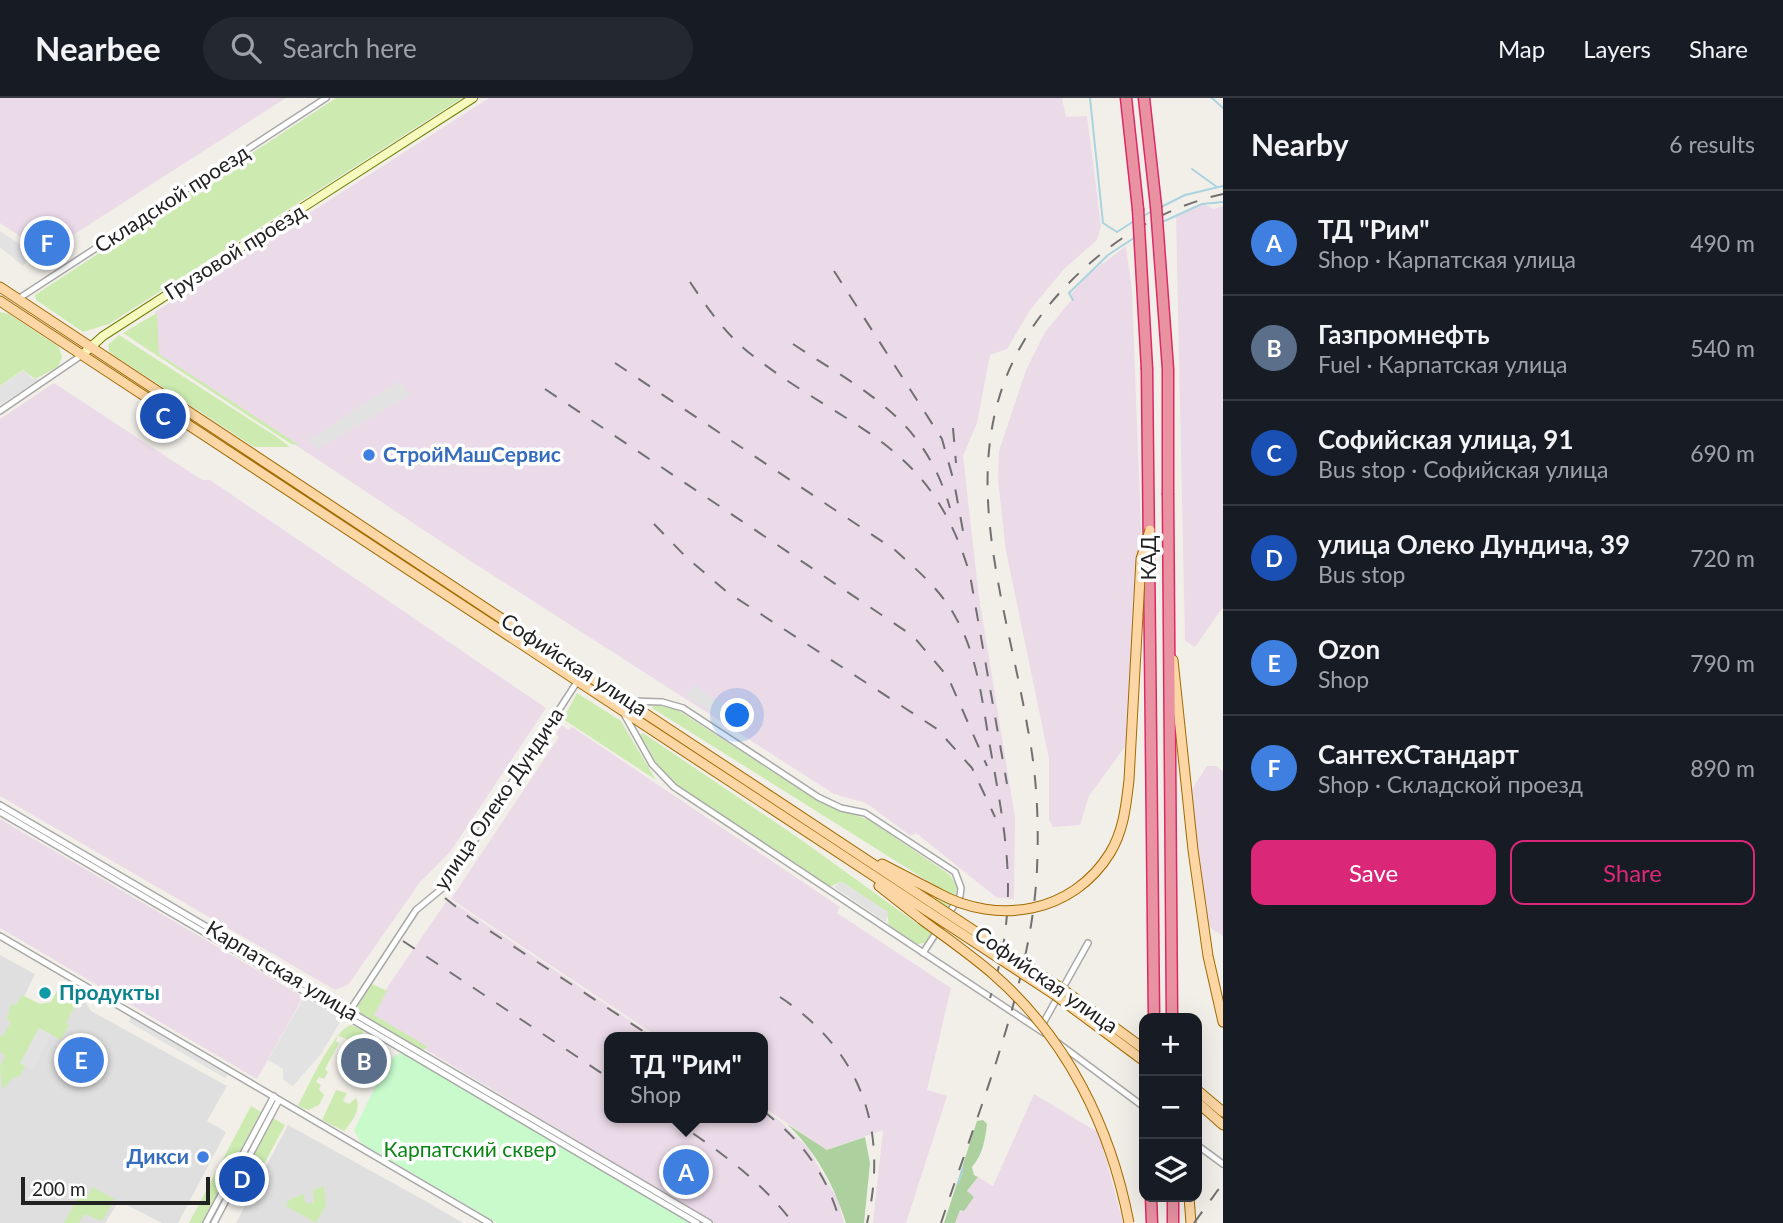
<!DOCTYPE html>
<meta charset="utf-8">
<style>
:root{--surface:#171b24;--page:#242831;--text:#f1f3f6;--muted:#9ea1a6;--line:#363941;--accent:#db2777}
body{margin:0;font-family:Lato,sans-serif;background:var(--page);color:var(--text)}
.controls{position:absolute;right:21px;bottom:21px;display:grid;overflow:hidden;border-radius:14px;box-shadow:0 7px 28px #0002}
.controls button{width:63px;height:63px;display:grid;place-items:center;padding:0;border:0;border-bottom:2px solid var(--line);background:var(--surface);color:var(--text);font:35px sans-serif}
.scale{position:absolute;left:21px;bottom:18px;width:189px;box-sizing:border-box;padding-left:7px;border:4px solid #222;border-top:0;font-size:19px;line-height:24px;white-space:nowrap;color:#222;-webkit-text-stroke:5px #fff;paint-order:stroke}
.you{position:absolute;left:738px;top:618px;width:24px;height:24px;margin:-18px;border:5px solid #fff;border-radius:50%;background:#1a73e8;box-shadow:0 0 0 10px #1a73e833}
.badge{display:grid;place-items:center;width:46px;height:46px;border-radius:50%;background:var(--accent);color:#fff;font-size:23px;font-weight:700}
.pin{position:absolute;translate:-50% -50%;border:4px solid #fff;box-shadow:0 2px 7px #0006}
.popup{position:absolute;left:604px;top:934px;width:164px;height:91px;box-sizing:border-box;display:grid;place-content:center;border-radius:14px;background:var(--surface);filter:drop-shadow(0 2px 5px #0005);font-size:23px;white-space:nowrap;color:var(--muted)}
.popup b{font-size:26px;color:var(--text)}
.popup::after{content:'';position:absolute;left:50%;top:100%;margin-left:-14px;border:14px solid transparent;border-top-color:var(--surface)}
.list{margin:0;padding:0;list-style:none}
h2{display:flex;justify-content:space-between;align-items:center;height:91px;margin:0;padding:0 28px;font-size:30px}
h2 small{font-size:23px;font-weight:400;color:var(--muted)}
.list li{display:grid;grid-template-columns:46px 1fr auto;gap:21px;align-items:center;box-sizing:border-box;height:105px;padding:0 28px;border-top:2px solid var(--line)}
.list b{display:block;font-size:26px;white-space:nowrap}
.list p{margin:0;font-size:23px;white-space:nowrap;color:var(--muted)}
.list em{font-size:23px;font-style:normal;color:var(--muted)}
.actions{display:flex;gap:14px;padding:21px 28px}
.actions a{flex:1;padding:16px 0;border:2px solid var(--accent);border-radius:14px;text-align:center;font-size:24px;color:var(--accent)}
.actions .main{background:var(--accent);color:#fff}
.icon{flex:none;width:38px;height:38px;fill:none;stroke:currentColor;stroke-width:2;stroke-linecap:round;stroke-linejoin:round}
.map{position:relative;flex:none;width:1223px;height:1125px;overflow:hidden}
header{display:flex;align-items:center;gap:42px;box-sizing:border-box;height:98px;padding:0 35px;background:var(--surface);border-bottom:2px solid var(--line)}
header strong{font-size:33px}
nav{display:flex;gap:38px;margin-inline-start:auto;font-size:24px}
.search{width:490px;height:63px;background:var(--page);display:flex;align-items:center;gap:18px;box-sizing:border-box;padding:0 24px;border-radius:38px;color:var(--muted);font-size:26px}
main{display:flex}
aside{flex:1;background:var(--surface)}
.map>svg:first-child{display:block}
.residential{fill:#e0dfdf}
.industrial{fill:#ebdbe8}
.grass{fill:#cdebb0}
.forest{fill:#add19e}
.park{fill:#c8facc}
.parking{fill:#e2e2e2}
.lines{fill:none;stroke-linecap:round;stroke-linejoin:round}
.stream{stroke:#aad3df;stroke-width:2}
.street-casing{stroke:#a9a9a9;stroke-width:8}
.secondary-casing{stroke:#707d05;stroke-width:10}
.primary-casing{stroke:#a06b00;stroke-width:11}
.highway-casing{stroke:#dc2a67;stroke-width:13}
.street{stroke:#fff;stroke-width:5}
.secondary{stroke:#f7fabf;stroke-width:8}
.primary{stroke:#fcd6a4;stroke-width:9}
.highway{stroke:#e892a2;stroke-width:10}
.rail{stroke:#707070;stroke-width:2;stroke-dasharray:14 14;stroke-linecap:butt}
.primary-bridge-casing{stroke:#a06b00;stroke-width:11;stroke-linecap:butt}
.highway-bridge-casing{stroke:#dc2a67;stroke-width:13;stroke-linecap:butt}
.primary-bridge{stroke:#fcd6a4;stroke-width:9}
.highway-bridge{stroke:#e892a2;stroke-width:10}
.shop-dot{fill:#3f7fe0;stroke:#fff;stroke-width:2.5}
.culture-dot{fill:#0f9aa8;stroke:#fff;stroke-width:2.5}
.labels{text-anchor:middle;stroke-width:7;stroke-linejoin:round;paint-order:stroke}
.street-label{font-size:21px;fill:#222;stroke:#fff}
.shop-label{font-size:21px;font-weight:bold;fill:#366cbe;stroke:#fff;text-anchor:start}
.culture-label{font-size:21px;font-weight:bold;fill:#0d838f;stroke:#fff;text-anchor:start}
.park-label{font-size:21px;fill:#0c8416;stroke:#fff}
</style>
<header>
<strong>Nearbee</strong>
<div class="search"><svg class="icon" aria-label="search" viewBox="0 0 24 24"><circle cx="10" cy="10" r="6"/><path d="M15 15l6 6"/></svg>Search here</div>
<nav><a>Map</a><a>Layers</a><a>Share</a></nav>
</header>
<main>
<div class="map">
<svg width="1223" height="1125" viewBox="0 0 1223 1125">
<rect width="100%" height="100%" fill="#f2efe9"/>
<path class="residential" d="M0 857 35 876 24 899 40 906 51 904 59 890 57 885 83 901 91 913 227 988 207 1023 226 1034 178 1125H162L119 1103 105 1125H0Z
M288 1027 429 1105 463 1125H236Z"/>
<path class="industrial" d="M0 0H286L45 155 0 125Z
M489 0H1062L1066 19 1087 18 1101 128 1097 142 1064 171 1030 212 1007 251 990 257 977 325 963 358 979 499 1015 719 1014 801 997 800 916 735 911 738 866 705 834 696 469 462 157 255 155 214Z
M1205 106 1213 111 1223 108V509L1195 549 1185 543 1176 119Z
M1126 148 1132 193 1141 431 1132 639 1089 698 1080 727 1053 729 1049 722V661L1006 453 998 382 999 353 1026 272 1045 234 1073 200 1071 196 1090 175Z
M54 285 202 382H210L546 610 450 754 420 784 348 887 335 892 0 698V321Z
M561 627 569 632 572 629 840 809 837 815 951 890 927 992 947 998 906 1125H873L883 1032 827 1052 763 1009V939H658L451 801 559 639 556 636Z
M1207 668H1216L1223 673V838L1204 826 1190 694Z
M0 721 303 899 257 981 0 830Z
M448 801 655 939H609V1020H763V1011L780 1023 807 1049 838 1102 844 1125H715L373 920 371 913Z
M1034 996 1099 1035 1123 1125H955L960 1112 974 1099 967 1094 978 1079 993 1088Z"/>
<path class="grass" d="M336 0H462L109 226 83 234 36 202 35 197Z
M0 214 9 216 59 249 62 259 58 269 35 281 23 272 0 288Z
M157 215 159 256 299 347 291 346 123 235Z
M119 237 277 339 290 349H254L109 254 108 247Z
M577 595 621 623 656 682 563 621Z
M654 607 676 611 816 702 869 722 950 777 957 789 955 798 925 845 917 846 889 829 887 814 841 784 829 789 673 685 658 668 640 637 643 635 800 741 919 827 942 792 652 610Z
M57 885 83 901 80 906 77 904 66 925 69 927 61 942 39 930 21 965 25 968 20 978 13 980 2 991 0 968 5 958 0 954V938H3L11 924 7 922 11 905 15 908 22 897 40 906 51 904 59 890Z
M372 886 387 893 374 917 428 949 421 953 361 917 358 908Z
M351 927 362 931 364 938 356 944 338 938 336 943 339 945 325 971 328 974 324 981 319 979 316 984 321 987 319 991 324 997 319 1007 308 1012 298 1008C307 991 334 931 351 927Z
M336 992 347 995 343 1003 349 1006 356 1000C362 1011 351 1025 344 1033L322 1022Z
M251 1008 261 1014 202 1125H189Z
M273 1020 285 1027 264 1066 253 1059Z
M324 1088 326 1107 316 1125 286 1108 289 1102 303 1096 306 1106 314 1104 313 1092Z
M92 1089 115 1101 102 1123 84 1116 79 1125H64L81 1094 88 1097Z"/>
<path class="forest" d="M983 1022 987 1026C985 1042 983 1056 972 1069L974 1077 978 1079 967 1093 974 1099 964 1113 960 1112 955 1125H944L977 1023Z
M787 1026 827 1052 865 1039 870 1065 864 1125H846C834 1087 816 1054 787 1026Z"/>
<path class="park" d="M404 956 688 1124 687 1125H497L361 1045 354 1032 383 973 395 957Z"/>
<path class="parking" d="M0 133 33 155 23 168 0 149Z
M24 272 33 281H40L0 307V288Z
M399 283 410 297 316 352 309 342Z
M694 587 735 614 727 625 686 598Z
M841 783 888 814 886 824 834 789Z
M304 899 342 921 321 956 293 988 283 982V971L268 962Z
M131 919 228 977 225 980 129 924Z
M39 930 51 936 33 972 20 965Z"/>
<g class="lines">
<path class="stream" d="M1090 0 1103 125 1117 134 1134 123
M1212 0 1223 10
M1192 71 1217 89
M1161 109 1185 97 1223 88
M1142 119 1152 113
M1160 125 1202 106 1223 104
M1073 202 1069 195 1108 157 1134 140
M958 1086 963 1070"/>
<g class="street-casing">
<path id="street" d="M18 201 326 0
M0 313 82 257
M630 603 662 604 683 610 818 699 841 710 865 715 955 774 961 790 960 798 923 855
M623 614 652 666 674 689 1044 935
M0 707 709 1125
M0 714 697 1125
M0 838 489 1125
M349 914 416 812 445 788 577 584
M1041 929 1088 845
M1058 945 1144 1009
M1197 1047 1223 1066
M206 1125 274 998
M214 1125 279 1002"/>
</g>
<g class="secondary-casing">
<path id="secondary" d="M82 257 103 238 473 0"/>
</g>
<g class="primary-casing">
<path id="primary" d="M0 189 932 805
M0 203 927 813
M1173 562 1193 752 1208 858 1223 924
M882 766 938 795
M879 788 921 821
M1197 992 1223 1014
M1197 1004 1223 1027
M1189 1099 1191 1125"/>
</g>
<g class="highway-casing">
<path id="highway" d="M1126 0 1138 111
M1144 0 1156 108
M1147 271 1154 920
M1168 397 1172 920
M1151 1099 1152 1125
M1173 1125V1099"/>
</g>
<use href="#street" class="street"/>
<use href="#secondary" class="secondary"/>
<use href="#primary" class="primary"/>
<use href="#highway" class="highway"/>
<path class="rail" d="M834 173 942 341 954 384 965 444
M690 184C708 211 726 237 752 257 850 334 930 341 970 477L1007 686
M793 246C867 295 924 320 950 410
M615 265 895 452C918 473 941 492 956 520 977 557 982 601 989 643 1006 738 1021 804 990 900
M545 291 913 538 948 579 987 668
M953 330 956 365
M654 426 686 459 727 494 937 631 972 670 995 719
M445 800 470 820 652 939
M403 843 609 980
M780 899C861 953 889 1031 867 1125
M763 1013C801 1041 829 1079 840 1125
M670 1020C714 1049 761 1082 793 1125
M941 1125C977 1016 1032 885 1037 771 1039 724 1037 678 1028 632 1001 475 936 325 1065 189 1108 144 1161 110 1223 96
M1194 1125 1223 1085"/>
<g class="primary-bridge-casing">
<path id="primary-bridge" d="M938 795C998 828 1073 815 1110 755 1124 732 1126 707 1129 682L1141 461 1150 432
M932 805 1061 890 1144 951
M927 813 1055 897 1144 963
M921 821C945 839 970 856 993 876 1067 940 1111 1030 1129 1125"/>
</g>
<g class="highway-bridge-casing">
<path id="highway-bridge" d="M1156 108 1168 271V397
M1138 111 1147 271"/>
</g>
<use href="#primary-bridge" class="primary-bridge"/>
<use href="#highway-bridge" class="highway-bridge"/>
</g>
<g class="shop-dot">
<circle cx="369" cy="357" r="7"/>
<circle cx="203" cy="1059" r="7"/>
</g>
<circle class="culture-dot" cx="45" cy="895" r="7"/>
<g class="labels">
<g class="street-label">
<text transform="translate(172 101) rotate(-33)" y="7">Складской проезд</text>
<text transform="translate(235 154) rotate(-32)" y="7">Грузовой проезд</text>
<text transform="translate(1149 460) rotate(-90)" y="7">КАД</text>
<text transform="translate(574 567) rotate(33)" y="7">Софийская улица</text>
<text transform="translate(499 701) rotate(-56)" y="7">улица Олеко Дундича</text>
<text transform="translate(282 873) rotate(31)" y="7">Карпатская улица</text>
<text transform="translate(1046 882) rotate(35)" y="7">Софийская улица</text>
</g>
<g class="shop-label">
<text x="383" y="364">СтройМашСервис</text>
<text x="189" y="1066" text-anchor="end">Дикси</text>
</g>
<g class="culture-label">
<text x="59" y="902">Продукты</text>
</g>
<g class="park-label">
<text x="470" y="1059">Карпатский сквер</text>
</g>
</g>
</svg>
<div class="controls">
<button>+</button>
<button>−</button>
<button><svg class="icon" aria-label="layers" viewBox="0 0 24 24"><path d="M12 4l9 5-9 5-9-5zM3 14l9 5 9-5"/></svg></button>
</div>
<div class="scale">200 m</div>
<div class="you"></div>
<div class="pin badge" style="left:686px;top:1074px;background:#3f7fe0">A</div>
<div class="popup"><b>ТД &quot;Рим&quot;</b>Shop</div>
<div class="pin badge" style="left:364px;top:963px;background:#5c6f8a">B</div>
<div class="pin badge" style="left:163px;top:318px;background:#1a4fb4">C</div>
<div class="pin badge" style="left:242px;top:1081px;background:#1a4fb4">D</div>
<div class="pin badge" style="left:81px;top:962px;background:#3f7fe0">E</div>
<div class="pin badge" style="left:47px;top:145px;background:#3f7fe0">F</div>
</div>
<aside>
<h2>Nearby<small>6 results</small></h2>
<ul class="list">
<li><span class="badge" style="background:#3f7fe0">A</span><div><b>ТД &quot;Рим&quot;</b><p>Shop · Карпатская улица</p></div><em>490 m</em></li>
<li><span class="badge" style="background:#5c6f8a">B</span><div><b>Газпромнефть</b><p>Fuel · Карпатская улица</p></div><em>540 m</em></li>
<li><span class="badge" style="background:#1a4fb4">C</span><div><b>Софийская улица, 91</b><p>Bus stop · Софийская улица</p></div><em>690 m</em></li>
<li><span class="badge" style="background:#1a4fb4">D</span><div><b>улица Олеко Дундича, 39</b><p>Bus stop</p></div><em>720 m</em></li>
<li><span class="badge" style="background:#3f7fe0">E</span><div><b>Ozon</b><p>Shop</p></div><em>790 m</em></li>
<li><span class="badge" style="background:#3f7fe0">F</span><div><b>СантехСтандарт</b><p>Shop · Складской проезд</p></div><em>890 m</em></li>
</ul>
<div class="actions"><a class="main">Save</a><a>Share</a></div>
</aside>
</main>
